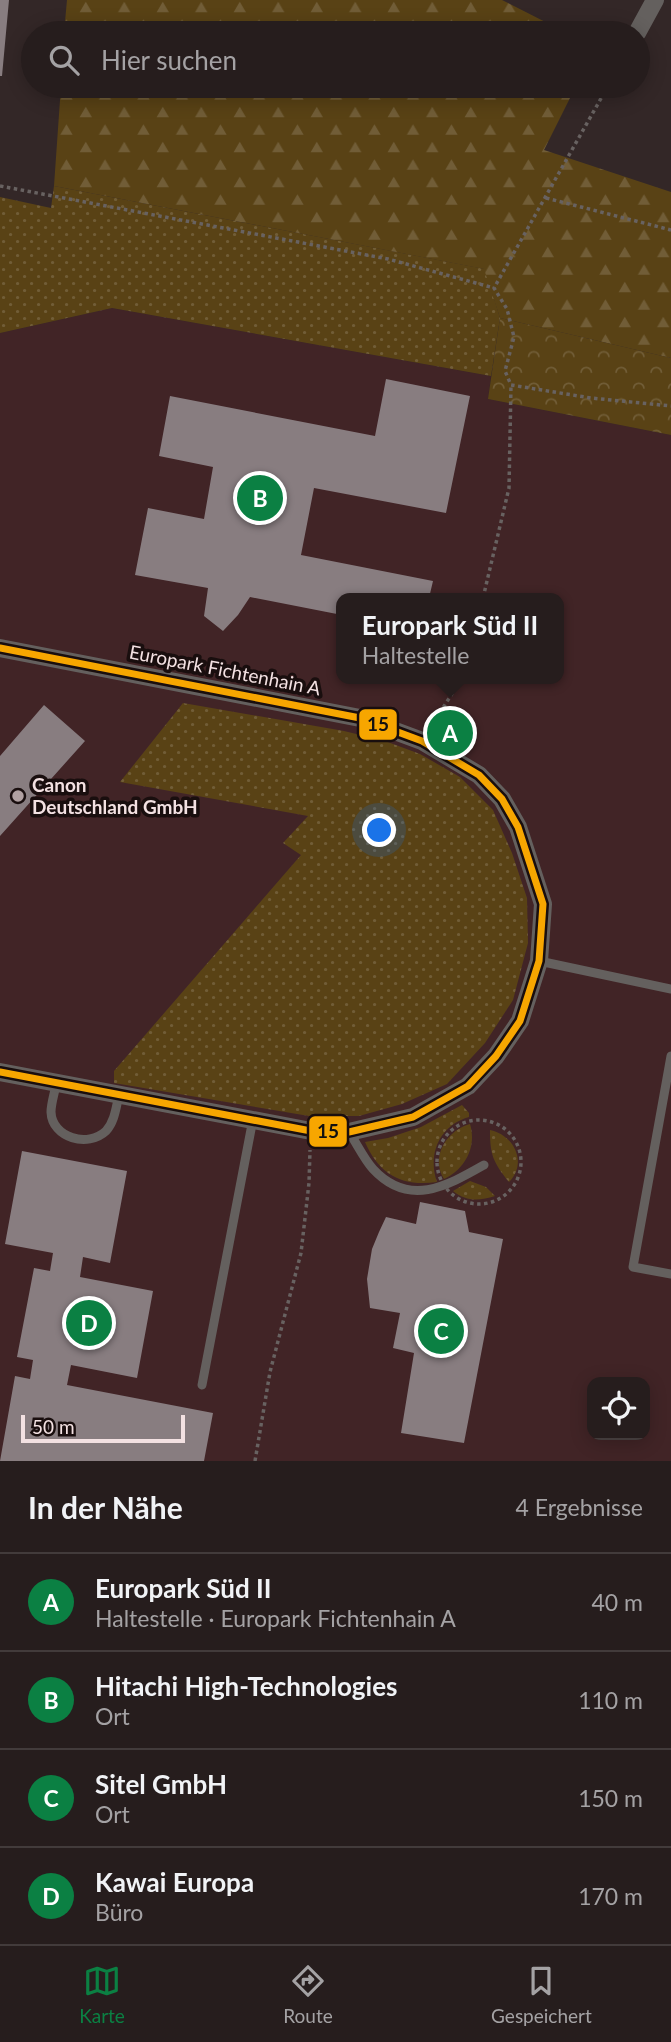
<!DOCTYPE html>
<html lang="de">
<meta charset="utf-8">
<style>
:root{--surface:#261d1d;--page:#2e2626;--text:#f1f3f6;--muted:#a4a2a4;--line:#423b3b;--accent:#0b8043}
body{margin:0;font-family:Lato,sans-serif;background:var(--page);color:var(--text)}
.controls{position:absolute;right:21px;bottom:21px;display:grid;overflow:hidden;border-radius:14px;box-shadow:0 4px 18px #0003}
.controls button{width:63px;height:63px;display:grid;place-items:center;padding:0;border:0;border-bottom:2px solid var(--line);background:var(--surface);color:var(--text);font:35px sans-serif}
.scale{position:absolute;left:21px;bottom:18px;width:164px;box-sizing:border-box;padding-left:7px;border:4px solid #f3e1e2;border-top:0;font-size:19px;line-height:24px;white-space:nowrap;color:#f3e1e2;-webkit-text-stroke:5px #190e0e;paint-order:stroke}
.you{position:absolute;left:380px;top:831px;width:24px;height:24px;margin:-18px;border:5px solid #fff;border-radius:50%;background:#1a73e8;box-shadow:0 0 0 10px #1a73e833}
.badge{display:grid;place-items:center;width:46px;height:46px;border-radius:50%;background:var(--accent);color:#fff;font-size:23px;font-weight:700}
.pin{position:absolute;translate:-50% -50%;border:4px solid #fff;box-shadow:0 2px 7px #0006}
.popup{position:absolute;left:336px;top:593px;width:228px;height:91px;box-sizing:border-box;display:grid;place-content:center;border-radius:14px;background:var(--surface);filter:drop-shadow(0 2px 5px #0005);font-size:23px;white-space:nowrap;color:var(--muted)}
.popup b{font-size:26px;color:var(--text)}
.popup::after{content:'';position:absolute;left:50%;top:100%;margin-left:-14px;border:14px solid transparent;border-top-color:var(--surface)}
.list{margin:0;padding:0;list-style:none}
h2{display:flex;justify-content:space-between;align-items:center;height:91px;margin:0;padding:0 28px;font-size:30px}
h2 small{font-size:23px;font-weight:400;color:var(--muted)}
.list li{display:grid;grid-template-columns:46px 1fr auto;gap:21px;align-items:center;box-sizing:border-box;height:98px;padding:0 28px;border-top:2px solid var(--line)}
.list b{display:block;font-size:26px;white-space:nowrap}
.list p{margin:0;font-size:23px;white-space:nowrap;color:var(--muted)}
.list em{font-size:23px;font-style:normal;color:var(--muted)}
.icon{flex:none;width:38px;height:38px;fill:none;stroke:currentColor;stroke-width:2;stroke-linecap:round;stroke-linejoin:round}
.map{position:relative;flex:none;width:671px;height:1461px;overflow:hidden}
.search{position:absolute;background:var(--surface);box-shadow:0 4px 18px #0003;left:21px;right:21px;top:21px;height:77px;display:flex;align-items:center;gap:18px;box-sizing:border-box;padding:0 24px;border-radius:38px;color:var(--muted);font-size:26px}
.sheet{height:483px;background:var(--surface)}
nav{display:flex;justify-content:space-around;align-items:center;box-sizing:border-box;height:98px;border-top:2px solid var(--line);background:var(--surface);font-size:19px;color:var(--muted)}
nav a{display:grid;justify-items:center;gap:4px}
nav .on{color:var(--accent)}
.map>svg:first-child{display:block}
.built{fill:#412426;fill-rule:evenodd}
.grass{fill:url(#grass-dots)}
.forest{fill:url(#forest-firs)}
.park{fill:url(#park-crowns)}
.building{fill:#887d80}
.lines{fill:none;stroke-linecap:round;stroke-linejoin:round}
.path{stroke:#686261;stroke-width:3.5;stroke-dasharray:3.5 3.5;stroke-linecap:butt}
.service{stroke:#64605e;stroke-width:9}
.minor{stroke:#64605e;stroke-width:18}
.bus-1-casing{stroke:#190e0e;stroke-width:12}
.bus-1{stroke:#f7a600;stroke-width:7}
.poi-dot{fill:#b0a0a1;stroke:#190e0e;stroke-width:2.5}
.labels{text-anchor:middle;stroke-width:7;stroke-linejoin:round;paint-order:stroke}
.street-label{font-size:19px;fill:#f3e1e2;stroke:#190e0e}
.poi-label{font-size:19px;font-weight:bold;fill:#f3e1e2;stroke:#190e0e;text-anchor:start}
.line-badge{stroke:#190e0e;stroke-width:2.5}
.pale-badge-label{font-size:19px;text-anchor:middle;font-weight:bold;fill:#111}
</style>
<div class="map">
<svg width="671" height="1461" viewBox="0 0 671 1461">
<defs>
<pattern id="grass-dots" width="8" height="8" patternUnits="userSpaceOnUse" patternTransform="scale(1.75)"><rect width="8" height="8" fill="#594215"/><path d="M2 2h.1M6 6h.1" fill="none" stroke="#715d37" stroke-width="1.8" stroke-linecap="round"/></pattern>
<pattern id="forest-firs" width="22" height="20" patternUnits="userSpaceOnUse" patternTransform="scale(1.75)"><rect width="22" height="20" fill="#594215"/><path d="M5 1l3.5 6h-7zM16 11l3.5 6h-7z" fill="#715d37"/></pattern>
<pattern id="park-crowns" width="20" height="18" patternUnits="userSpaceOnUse" patternTransform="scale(1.75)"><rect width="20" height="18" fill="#594215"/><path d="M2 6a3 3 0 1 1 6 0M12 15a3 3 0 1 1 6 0" fill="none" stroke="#715d37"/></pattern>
</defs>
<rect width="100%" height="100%" fill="#332727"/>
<path class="built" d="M112 308 491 376 488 399 671 435V1461H0V333ZM342 598H558V679H342ZM592 1382H645V1435H592Z"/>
<path class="grass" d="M54 186 485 269 500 318 491 376 112 308 0 333V197L51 208Z
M183 703 344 731 385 741 420 754 460 777 493 810 512 853 527 898 528 943 513 1000 485 1043 447 1084 402 1104 359 1116H309L114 1083V1071L301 855 283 843 308 816 120 782Z
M462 1105 469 1113V1117C440 1125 427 1154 437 1182 403 1187 379 1175 365 1142L388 1138 421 1127Z
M470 1124C477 1147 465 1169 444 1179 430 1157 447 1130 470 1124Z
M490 1130C514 1135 528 1163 509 1182 493 1162 490 1155 490 1130Z
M470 1181 486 1187 495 1196C479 1201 467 1202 453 1191Z"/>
<path class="forest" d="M67 0H502L567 33H64Z
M61 86H576L544 150 671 192V358L500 318 484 269 54 186Z"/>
<path class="park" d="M500 318 671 358V435L488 399Z"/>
<path class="building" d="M0 0H9L2 76H0Z
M386 379 470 396 446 513 314 488 301 555 433 581 429 598H342V615L250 597 238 615 223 631 204 616 208 588 135 575 148 508 204 519 213 467 159 456 170 396 375 436Z
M44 705 85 741 0 836V756Z
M22 1151 127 1171 110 1263 83 1257 80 1277 153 1291 137 1378 71 1365 67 1385 213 1413 204 1461H0L15 1376 30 1379 33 1360 17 1357 34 1268 50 1271 53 1253 5 1244Z
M420 1202 465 1211 469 1232 503 1239 464 1443 401 1433 414 1353 393 1348 400 1313 370 1308 367 1279 372 1249 379 1232 386 1217 416 1224Z"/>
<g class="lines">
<path class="path" d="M608 86 494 288 507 309 514 337 505 371 511 385 591 398 671 406
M0 186 388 259 494 288
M546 198 671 230
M483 598 509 488 511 385
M432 725 455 689 459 679
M437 1162a42 42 0 1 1 84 0a42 42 0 1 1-84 0Z
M255 1461 270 1372 301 1253 309 1183 310 1150"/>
<path class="service" d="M539 961 671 989
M671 1056 633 1267 671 1274
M56 1084C55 1092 51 1103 51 1112 52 1138 88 1148 106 1131 115 1121 116 1107 119 1095
M349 1132C357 1144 364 1159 373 1169 409 1208 447 1186 484 1165
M202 1385 253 1119"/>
<path class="minor" d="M637 33 655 0
M0 648 360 718 422 741 479 775 502 799 518 827 543 904 539 961 520 1021 496 1056 468 1086 413 1117 349 1132 311 1131 0 1072"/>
<g class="bus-1-casing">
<path id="bus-1" d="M0 648 360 718 422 741 479 775 502 799 518 827 543 904 539 961 520 1021 496 1056 468 1086 413 1117 349 1132 311 1131 0 1072"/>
</g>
<use href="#bus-1" class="bus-1"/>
</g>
<circle class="poi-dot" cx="18" cy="796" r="7"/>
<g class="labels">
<g class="street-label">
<text transform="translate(225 670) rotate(11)" y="7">Europark Fichtenhain A</text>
</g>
<g class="poi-label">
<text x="32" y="792">Canon<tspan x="32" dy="22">Deutschland GmbH</tspan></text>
</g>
</g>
<g class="line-badge">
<rect x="358" y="708" width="40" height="33" rx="7" fill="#f7a600"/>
<rect x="308" y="1115" width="40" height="33" rx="7" fill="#f7a600"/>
</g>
<g class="pale-badge-label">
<text x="378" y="731">15</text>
<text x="328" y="1138">15</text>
</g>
</svg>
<div class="controls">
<button><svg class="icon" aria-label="locate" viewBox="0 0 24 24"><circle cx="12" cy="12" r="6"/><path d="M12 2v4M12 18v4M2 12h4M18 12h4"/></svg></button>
</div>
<div class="scale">50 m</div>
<div class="you"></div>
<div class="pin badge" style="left:450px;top:733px">A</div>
<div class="popup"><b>Europark Süd II</b>Haltestelle</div>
<div class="pin badge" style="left:260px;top:498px">B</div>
<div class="pin badge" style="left:441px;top:1331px">C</div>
<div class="pin badge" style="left:89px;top:1323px">D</div>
<div class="search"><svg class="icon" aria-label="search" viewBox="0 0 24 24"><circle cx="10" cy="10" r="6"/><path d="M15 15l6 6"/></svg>Hier suchen</div>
</div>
<section class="sheet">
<h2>In der Nähe<small>4 Ergebnisse</small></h2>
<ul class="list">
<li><span class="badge">A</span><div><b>Europark Süd II</b><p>Haltestelle · Europark Fichtenhain A</p></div><em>40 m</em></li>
<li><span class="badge">B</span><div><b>Hitachi High-Technologies</b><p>Ort</p></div><em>110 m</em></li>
<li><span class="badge">C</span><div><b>Sitel GmbH</b><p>Ort</p></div><em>150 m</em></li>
<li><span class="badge">D</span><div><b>Kawai Europa</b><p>Büro</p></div><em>170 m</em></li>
</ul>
</section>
<nav>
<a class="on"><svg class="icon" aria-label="map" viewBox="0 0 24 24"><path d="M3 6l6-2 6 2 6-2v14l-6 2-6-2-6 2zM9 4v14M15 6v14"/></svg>Karte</a>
<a><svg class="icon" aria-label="directions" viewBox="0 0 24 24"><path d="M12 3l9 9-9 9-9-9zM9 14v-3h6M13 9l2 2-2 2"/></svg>Route</a>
<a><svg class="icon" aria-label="saved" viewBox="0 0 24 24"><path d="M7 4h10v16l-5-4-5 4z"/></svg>Gespeichert</a>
</nav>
